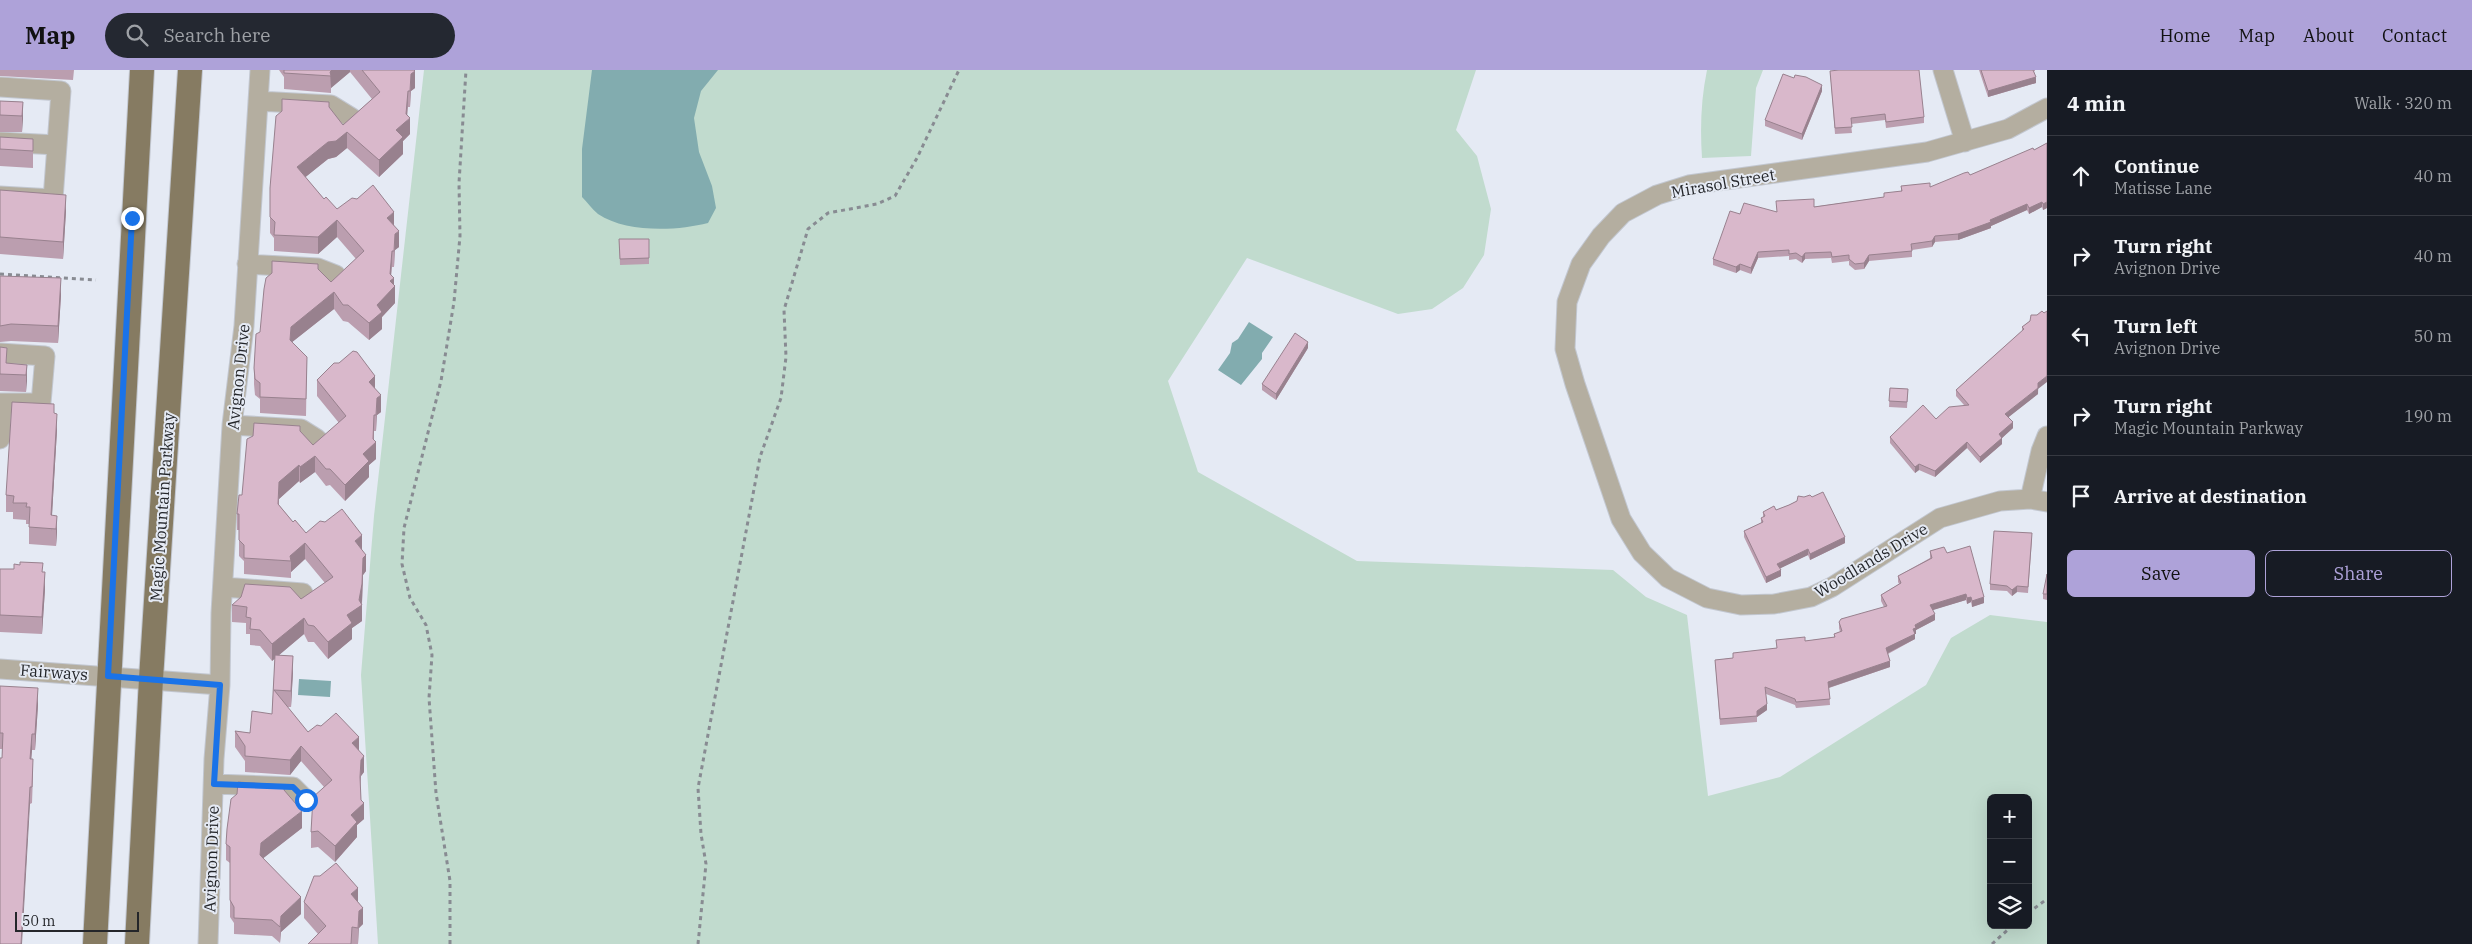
<!DOCTYPE html>
<meta charset="utf-8">
<style>
:root{--surface:#171b24;--page:#242831;--text:#f1f3f6;--muted:#9ea1a6;--line:#363941;--accent:#aea2d9}
body{margin:0;font-family:"IBM Plex Serif",serif;background:var(--page);color:var(--text)}
.controls{position:absolute;right:15px;bottom:15px;display:grid;overflow:hidden;border-radius:8px;box-shadow:0 5px 20px #0002}
.controls button{width:45px;height:45px;display:grid;place-items:center;padding:0;border:0;border-bottom:1px solid var(--line);background:var(--surface);color:var(--text);font:25px sans-serif}
.scale{position:absolute;left:15px;bottom:12px;width:124px;box-sizing:border-box;padding-left:5px;border:2px solid #24262a;border-top:0;font-size:14px;line-height:18px;white-space:nowrap;color:#24262a;-webkit-text-stroke:4px #e5eaf4;paint-order:stroke}
.stop{position:absolute;width:15px;height:15px;margin:-11px;border:4px solid #1a73e8;border-radius:50%;background:#fff}
.stop.end{background:#1a73e8;border-color:#fff;box-shadow:0 1px 5px #0008}
.list{margin:0;padding:0;list-style:none}
h2{display:flex;justify-content:space-between;align-items:center;height:65px;margin:0;padding:0 20px;font-size:21px}
h2 small{font-size:16px;font-weight:400;color:var(--muted)}
.list li{display:grid;grid-template-columns:32px 1fr auto;gap:15px;align-items:center;box-sizing:border-box;height:80px;padding:0 20px;border-top:1px solid var(--line)}
.list b{display:block;font-size:19px;white-space:nowrap}
.list p{margin:0;font-size:16px;white-space:nowrap;color:var(--muted)}
.list em{font-size:16px;font-style:normal;color:var(--muted)}
.actions{display:flex;gap:10px;padding:15px 20px}
.actions a{flex:1;padding:11px 0;border:1px solid var(--accent);border-radius:8px;text-align:center;font-size:18px;color:var(--accent)}
.actions .main{background:var(--accent);color:#111}
.icon{flex:none;width:28px;height:28px;fill:none;stroke:currentColor;stroke-width:2;stroke-linecap:round;stroke-linejoin:round}
.map{position:relative;flex:none;width:2047px;height:874px;overflow:hidden}
header{display:flex;align-items:center;gap:30px;box-sizing:border-box;height:70px;padding:0 25px;background:var(--accent);color:#111}
header strong{font-size:24px}
nav{display:flex;gap:28px;margin-inline-start:auto;font-size:18px}
.search{width:350px;height:45px;background:var(--page);display:flex;align-items:center;gap:12px;box-sizing:border-box;padding:0 18px;border-radius:28px;color:var(--muted);font-size:19px}
main{display:flex}
aside{flex:1;background:var(--surface)}
.map>svg:first-child{display:block}
.green{fill:#c1dbce;fill-rule:evenodd}
.water{fill:#82acaf}
.lines{fill:none;stroke-linecap:round;stroke-linejoin:round}
.minor-casing{stroke:#c2c7d0;stroke-width:21}
.major-casing{stroke:#c2c7d0;stroke-width:26}
.path{stroke:#888b92;stroke-width:3;stroke-dasharray:4 4;stroke-linecap:butt}
.minor{stroke:#b4aea0;stroke-width:19}
.major{stroke:#867b62;stroke-width:24}
.wall{fill:#bb9eaf}
.shaded-wall{fill:#98818e}
.building{fill:#d9b8cb;stroke:#98818e}
.route{stroke:#1a73e8;stroke-width:6}
.labels{text-anchor:middle;stroke-width:4;stroke-linejoin:round;paint-order:stroke}
.street-label{font-size:16px;fill:#24262a;stroke:#e5eaf4}
</style>
<header>
<strong>Map</strong>
<div class="search"><svg class="icon" aria-label="search" viewBox="0 0 24 24"><circle cx="10" cy="10" r="6"/><path d="M15 15l6 6"/></svg>Search here</div>
<nav><a>Home</a><a>Map</a><a>About</a><a>Contact</a></nav>
</header>
<main>
<div class="map">
<svg width="2047" height="874" viewBox="0 0 2047 874">
<rect width="100%" height="100%" fill="#e5eaf4"/>
<path class="green" d="M424 0H1476L1456 60 1477 86 1491 139 1484 185 1463 218 1432 239 1398 244 1247 188 1168 311 1198 402 1357 491 1613 500 1646 527 1687 545 1708 726 1780 707 1926 615 1951 568 1990 545 2047 552V874H378L361 605 374 446ZM1991 728H2028V855H1991Z
M1707 0H1763L1756 18 1751 86 1702 88C1700 58 1701 29 1707 0Z"/>
<path class="water" d="M592 0H718L701 21 694 48 699 82 712 116 716 138 708 153C677 161 626 163 598 144 592 139 587 132 582 127V79Z
M1249 252 1273 267 1262 283V289L1241 315 1218 300 1230 283 1232 273 1238 269Z
M299 609 331 611 330 627 298 625Z"/>
<g class="lines">
<g class="minor-casing">
<path id="minor" d="M1943 0 1965 72
M0 17 61 21 53 129 0 126
M258 31 331 35 352 48
M2047 38 2008 59 1927 82 1689 115 1657 125 1623 143 1601 166 1581 194 1567 232 1565 279 1575 314 1621 449 1642 483 1668 508 1707 528 1741 535 1774 534 1811 527 1832 517 1940 448 2000 431 2030 429 2047 432
M0 72 57 75
M247 194 318 198 336 205
M0 283 45 286 41 333H0
M232 355 301 359 317 369
M0 369 2 334
M2030 429 2041 381 2047 366
M223 517 303 523
M0 599 220 615
M214 714 293 717 306 730
M208 874 214 689 220 615 221 543 232 355 244 256 260 0"/>
</g>
<g class="major-casing">
<path id="major" d="M95 874 142 0
M137 874 151 609 190 0"/>
</g>
<path class="path" d="M0 204 96 210
M2028 843 2047 829
M450 874V811L436 723 429 628 432 585 426 555 410 528 402 494 404 458 441 311 454 232 460 166 459 113 466 0
M698 874 706 794 701 764 698 718 760 387 781 328 786 287 784 240 808 159 828 143 877 134 895 126 917 88 959 0
M1992 874 2013 855"/>
<use href="#minor" class="minor"/>
<use href="#major" class="major"/>
</g>
<path class="wall" d="M0 0H74L73 10 0 6Z
M279 0H414L415 18 411 21 410 37H408L407 45 410 64 403 71V84L379 107 347 78 336 87 328 89 305 107 324 129 337 139 394 155 399 177 395 180 394 197H392L391 205 394 215 395 233 382 247V259L369 270 348 252 343 251 334 239 292 272 307 287 306 346 260 343V329L255 325 254 314V298L260 262 318 199 331 212 356 189 337 167 318 184 274 181V168L270 163V118L329 38 343 55 372 29 350 2 331 18V23L284 19V7Z
M1979 0H2035V1H2034L2036 13 1988 27Z
M1830 1 1924 47V53L1886 58 1885 50 1851 54 1852 63 1835 64Z
M1794 8 1822 21 1802 70 1765 56V50Z
M0 31 23 32 22 62H0Z
M0 67 33 69V98L0 96Z
M2047 73V138L2043 140 2042 137 2029 144 2027 140 1991 156V158L1958 170 1935 172 1932 177 1912 180V187L1869 191 1864 199 1855 200 1849 195V191L1832 193 1831 188 1805 189 1802 193 1796 189 1789 190V186L1758 188 1751 204 1740 200 1736 203 1713 195V189L1740 144 1776 142 1884 127 1901 121V116L1930 117 1970 105 2034 80Z
M0 120 66 141 63 189 0 184Z
M619 169H649V194L620 195Z
M0 206 61 225 58 273 11 271 0 272Z
M2042 241 2038 324 2008 347 2013 358 2002 368V374L1980 393 1967 378 1935 407 1919 400 1915 403 1890 373V367L1936 349 1964 335 1956 326V320L2022 261V257Z
M0 277 7 293 27 295 26 322 0 321Z
M1308 278 1276 330 1262 320V314Z
M317 310 375 319 381 342 377 345 376 361H374V370L376 389 369 395V407L345 431 330 415 326 416 315 402 300 413 299 411 279 429V435L293 452 306 463 362 480 366 501 363 505 362 534V551L352 558V569L328 589 314 572H308L304 564 279 585 293 601 291 637H287L308 662 359 681 364 702 361 706 360 716 361 730 364 749 357 755V767L335 792 318 777 311 778V762L324 717 301 691 290 705 245 702V691L235 677V661L250 663 272 644 275 588 272 591 260 576 250 575V564H246V553L232 552V535L301 529 325 513 305 489 291 502V508L244 504V491L239 486V460H237V444L242 425 300 361 313 375 339 353 317 326Z
M1890 318 1908 319 1907 338 1889 337Z
M54 343 57 360 52 445 57 462 56 476 29 474V454H26V450L13 449V442H6V425Z
M1804 427H1812L1845 473 1810 490 1808 485 1780 498 1781 506 1766 513 1744 467V461L1761 453V448H1763V442L1776 440 1789 435Z
M2032 469 2028 523 2017 522 2012 526 2007 521 1990 520V514Z
M1930 481 1947 483 1984 533 1972 537 1971 532 1967 534 1966 530 1932 540 1935 550 1916 560V564H1915V569L1888 584 1890 597 1829 618 1830 635 1796 638 1795 635 1766 624 1767 640 1757 647V652L1720 655 1715 590 1733 588 1777 578 1776 570 1805 571 1834 567V564L1840 562 1839 558V552L1884 537 1881 531V525L1899 514 1898 512V506L1930 488Z
M0 499 43 502 45 519 42 564 0 562Z
M2047 504V530L2043 529V524Z
M0 616 38 635 35 680H32L31 689 33 706 32 733 30 734 2 688V679H0Z
M284 720 302 758 263 788 301 844 281 862 280 873 272 866 234 864V853L230 847V793L226 790V774Z
M304 832H358L363 854 359 858 358 874H352L318 864 304 848Z"/>
<path class="shaded-wall" d="M332 0H350V2L331 18 330 2Z
M415 1V18L411 21 410 37 411 4Z
M2036 7V13L1988 27V21Z
M1822 15V21L1802 70V64Z
M408 21 407 51 410 48V64L403 71V84L379 107V90L406 44Z
M23 32V49L22 62V46Z
M347 62V78L336 87 328 89 297 114V97L328 72Z
M66 125V141L63 189V172Z
M2042 132V137L2029 144V138Z
M2047 132V138L2043 140V134Z
M2027 134V140L1991 156V158L1958 170V164Z
M394 142V158L387 148Z
M337 150V167L318 184V167Z
M399 161V177L395 180 394 197 395 164Z
M1935 166V172L1932 177V171Z
M392 181 391 210 394 208V217L395 216V233L382 247V259L369 270V253L377 235Z
M1758 182V188L1751 204V198Z
M1805 183V189L1802 193V187Z
M1869 185V191L1864 199V193Z
M1740 194V200L1736 203V197Z
M61 208V225L58 273V256Z
M334 222V239L291 273 290 270 291 257Z
M1308 272V278L1276 330V324Z
M27 295V311L26 322V305Z
M375 306V322L369 312Z
M2047 306V312L2038 319V313Z
M2038 318V324L2005 350V344Z
M381 325V342L377 345 376 361 377 328Z
M57 344V360L51 462V445Z
M374 345 373 375 376 372V389L369 395V407L345 431V415L363 384Z
M2013 352V358L2002 368V374L1980 393V387L1999 364Z
M1967 372V378L1935 407V401Z
M315 386V402L300 413V397Z
M1919 394V400L1915 403V397Z
M299 395V411L279 429 278 451 279 412Z
M57 446V462L56 476V459Z
M362 465V482L355 471Z
M1845 467V473L1810 490V484Z
M305 473V489L291 502V491L290 486Z
M1808 479V485L1777 500V494Z
M366 485V501L363 505 362 531 361 536 362 535V551L352 558V569L328 589V572L347 545 359 530 363 488Z
M1781 500V506L1766 513V507Z
M45 502V519L42 564V547Z
M2017 516V522L2012 526V520Z
M1966 524V530L1930 541V535Z
M1971 527V532L1967 534V528Z
M1984 527V533L1972 537V531Z
M1935 544V550L1916 560V564H1915V569L1886 584V578L1913 559 1915 555Z
M304 548V564L272 591V574Z
M293 586V601L291 637V621Z
M1890 591V597L1828 618V612Z
M38 618V635L35 680V664Z
M1767 634V640L1757 647V641Z
M32 664V680L30 706V689Z
M359 667V682L352 673Z
M301 676V691L290 705V690Z
M364 686V702L361 706 360 723 361 690Z
M30 717V734L22 874H21Z
M364 733V749L357 755V767L335 792V776L351 745Z
M302 741V758L261 790 260 785 261 773Z
M358 818V835L351 824Z
M301 827V844L281 862 280 873 281 846Z
M363 838V854L359 858 358 874 359 841Z"/>
<path class="building" d="M284 0H332L330 2 331 6 284 3Z
M362 0H414L415 1 411 4 410 21H408L406 44 410 48 396 60 403 67 379 90 347 62 336 71 328 72 297 97 324 129 326 127 337 139 352 128 357 129 373 115 394 142 387 148 399 161 395 164 394 181H392L390 204 394 208 390 211 395 216 377 235 382 242 369 253 348 235H343L334 222 291 257 290 270 307 287 306 329 260 327V313L255 309 254 298 256 264 260 262 264 219 266 208 272 203V191L318 194V199L331 212 364 181 337 150 318 167 274 165 275 152 270 147V118L276 46 282 41V29L329 32V37L343 55 380 22Z
M1839 0H1919L1924 47 1886 52 1885 44 1851 48 1852 57 1835 58 1830 1Z
M1981 0H2033L2036 7 1988 21Z
M1783 4 1794 8 1795 5 1806 7 1822 15 1802 64 1765 50Z
M0 31 23 32 22 46 0 45Z
M0 67 33 69V81L0 79Z
M2047 73V132L2043 134 2042 132 2029 138 2027 134 1990 150 1991 152 1958 164 1935 166 1932 171 1911 174 1912 181 1869 185 1864 193 1855 194 1849 189V185L1832 187 1831 182 1805 183 1802 187 1796 183 1789 184V180L1758 182 1751 198 1740 194 1736 197 1713 189 1730 141 1740 144 1744 133 1777 142 1776 131 1814 129V137L1884 127V123L1902 121 1901 116 1930 113V117L1964 103 1968 102 1970 105 2033 78 2034 80Z
M0 120 66 125 63 172 0 167Z
M619 169H649V188L620 189Z
M0 206 61 208 58 256 11 254 0 256Z
M2042 241 2044 243 2047 241V306L2038 313V318L2005 344 2013 352 1999 364 2002 368 1980 387 1967 372 1935 401 1919 394 1915 397 1890 367 1923 335 1936 349 1949 337 1969 335 1956 320 2024 259 2022 257 2030 251 2031 245H2037Z
M1295 263 1308 272 1276 324 1262 314Z
M0 277 7 278 6 293 27 295 26 305 0 304Z
M353 281 357 282 375 306 369 312 381 325 377 328 376 345H374L373 369 376 372 363 384 369 391 345 415 330 399H326L315 386 300 397 299 395 279 412 278 434 293 452 295 450 306 463 320 451 325 452 342 439 362 465 355 471 366 485 363 488 362 514 359 530 362 535 347 545 352 553 328 572 314 556 308 555 304 548 272 574 260 560 250 559 251 548 246 547 247 537 232 535 241 527 245 514 290 517 301 529 333 507 305 473 290 486 291 491 244 488V475L239 470V444H237L239 425H242L247 369 253 366 254 353 300 356V361L313 375 346 346 317 310 334 293H339Z
M1890 318 1908 319 1907 332 1889 331Z
M12 332 54 334V343L57 344 51 445 57 446 56 459 29 457 30 437H26L27 433H13L14 426 6 425Z
M1823 422 1845 467 1810 484 1808 479 1777 494 1781 500 1766 507 1744 461 1763 452 1761 448 1765 446 1763 442 1774 436 1776 440 1789 435 1797 431 1798 426 1804 427 1810 425 1812 427Z
M1994 461 2032 463 2028 517 2017 516 2012 520 2007 516 1990 514Z
M1970 476 1984 527 1972 531 1971 527 1967 528 1966 524 1930 535 1935 544 1915 555 1916 558 1913 559 1915 564 1886 578 1890 591 1828 612 1830 629 1796 632 1795 629 1765 617 1767 634 1757 641V646L1720 649 1715 590 1733 588V583L1777 578 1776 570 1805 567V571L1835 567 1834 564 1842 561 1839 552 1841 549 1887 536 1881 525 1901 513 1898 506 1932 488 1930 481 1944 477 1947 483Z
M20 492 43 493 42 502H45L42 547 0 545V499H14V494L20 495Z
M2047 504V524H2043Z
M275 585 293 586 291 621 274 620 308 662 317 655 321 656 336 643 359 667 352 673 364 686 361 690 360 707 361 730 364 733 351 745 357 752 335 776 318 761 311 762 313 727 332 710 301 676 290 690 245 686V676L235 661 250 663 252 641 272 644Z
M0 616 38 618 35 664H32L30 689H33L32 717H30L21 874H0V688H2L3 663H0Z
M238 712 284 715V720L302 741 261 773 260 785 301 827 281 846 280 857 272 850 234 848V837L230 830V777L226 774 227 759 231 729 237 724Z
M336 793 358 818 351 824 363 838 359 841 358 858 352 857 351 874H308L326 856 304 832 314 806H320Z"/>
<g class="lines">
<path class="route" d="M132 148 108 606 220 615 214 714 293 717 306 730"/>
</g>
<g class="labels">
<g class="street-label">
<text transform="translate(1723 113) rotate(-10)" y="6">Mirasol Street</text>
<text transform="translate(238 307) rotate(-84)" y="6">Avignon Drive</text>
<text transform="translate(162 437) rotate(-86)" y="6">Magic Mountain Parkway</text>
<text transform="translate(1871 490) rotate(-31)" y="6">Woodlands Drive</text>
<text transform="translate(54 602) rotate(4)" y="6">Fairways</text>
<text transform="translate(211 789) rotate(-88)" y="6">Avignon Drive</text>
</g>
</g>
</svg>
<div class="controls">
<button>+</button>
<button>−</button>
<button><svg class="icon" aria-label="layers" viewBox="0 0 24 24"><path d="M12 4l9 5-9 5-9-5zM3 14l9 5 9-5"/></svg></button>
</div>
<div class="scale">50 m</div>
<div class="stop" style="left:306px;top:730px"></div>
<div class="stop end" style="left:132px;top:148px"></div>
</div>
<aside>
<h2>4 min<small>Walk · 320 m</small></h2>
<ul class="list">
<li><svg class="icon" aria-label="ahead" viewBox="0 0 24 24"><path d="M12 20V5M6 11l6-6 6 6"/></svg><div><b>Continue</b><p>Matisse Lane</p></div><em>40 m</em></li>
<li><svg class="icon" aria-label="right" viewBox="0 0 24 24"><path d="M7 20v-9h11M14 6l5 5-5 5"/></svg><div><b>Turn right</b><p>Avignon Drive</p></div><em>40 m</em></li>
<li><svg class="icon" aria-label="left" viewBox="0 0 24 24"><path d="M17 20v-9H6M10 6l-5 5 5 5"/></svg><div><b>Turn left</b><p>Avignon Drive</p></div><em>50 m</em></li>
<li><svg class="icon" aria-label="right" viewBox="0 0 24 24"><path d="M7 20v-9h11M14 6l5 5-5 5"/></svg><div><b>Turn right</b><p>Magic Mountain Parkway</p></div><em>190 m</em></li>
<li><svg class="icon" aria-label="arrive" viewBox="0 0 24 24"><path d="M6 21V4h12l-3 4 3 4H6"/></svg><div><b>Arrive at destination</b></div></li>
</ul>
<div class="actions"><a class="main">Save</a><a>Share</a></div>
</aside>
</main>
